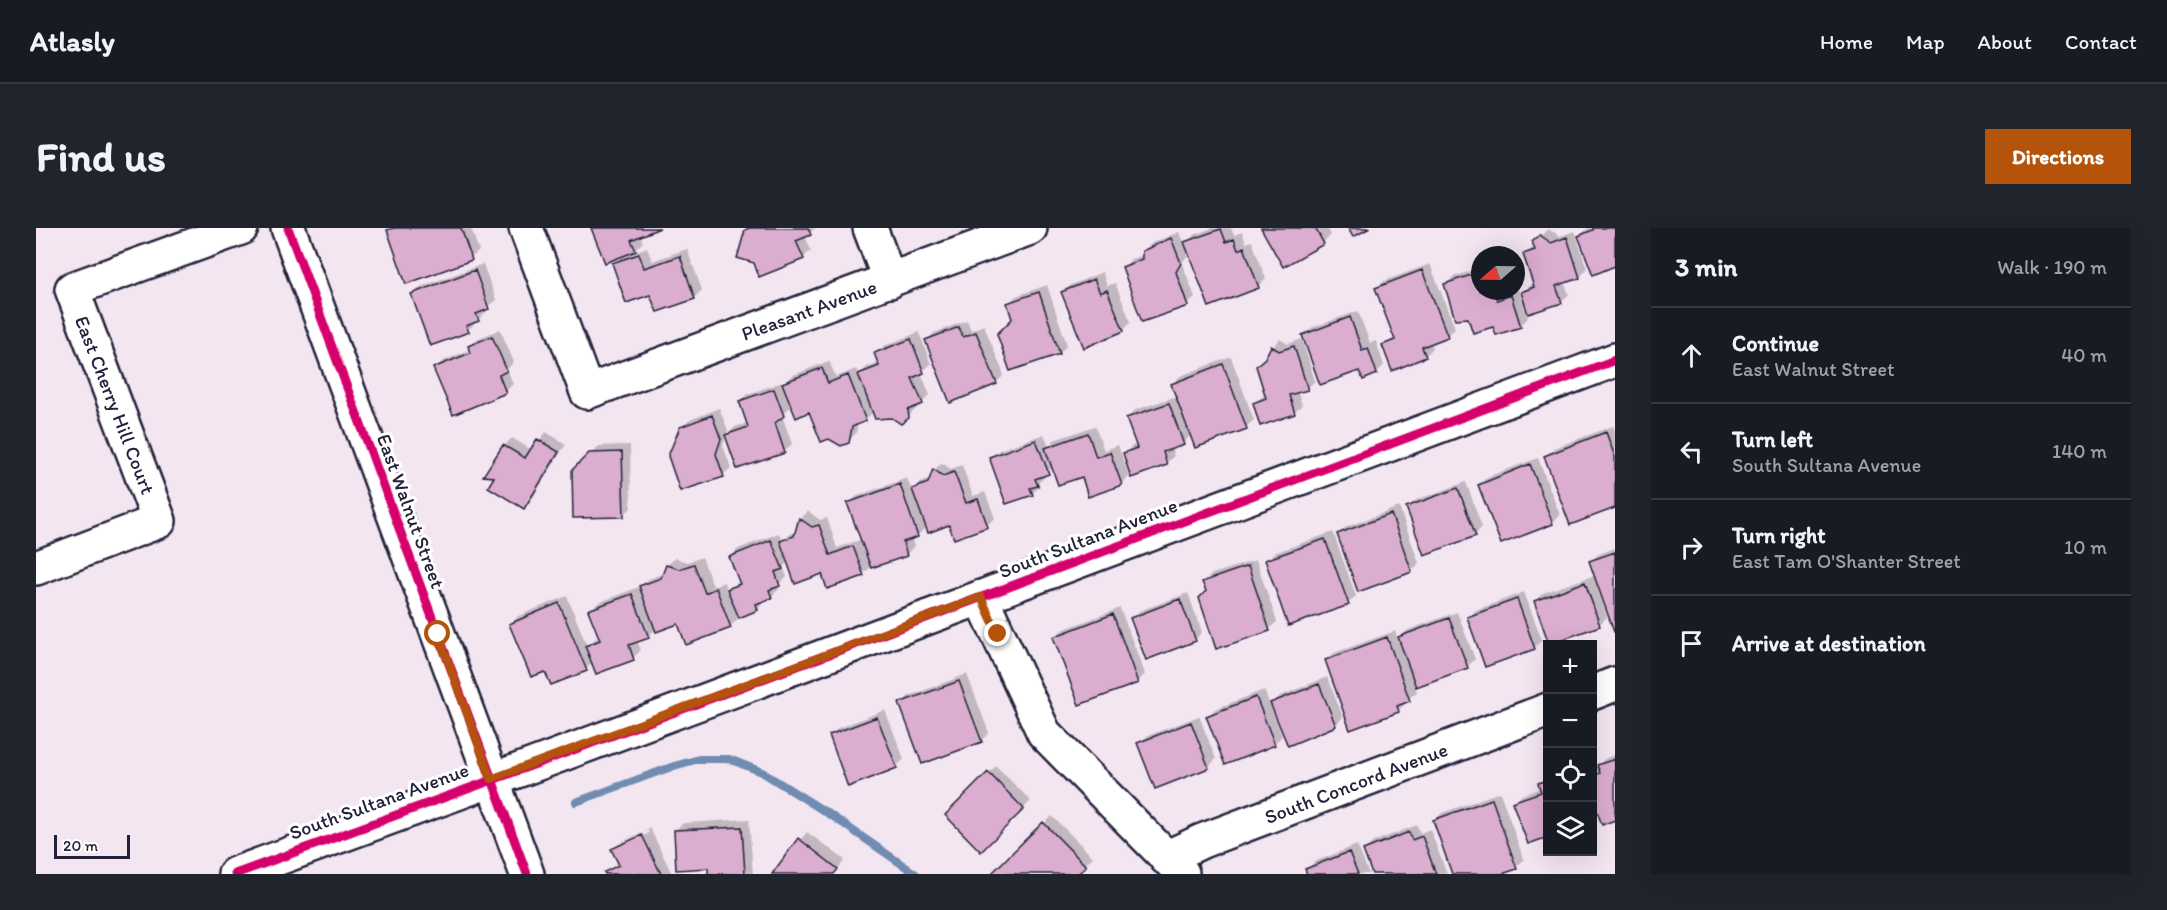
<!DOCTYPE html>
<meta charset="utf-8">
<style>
:root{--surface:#171b24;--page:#20242c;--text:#f1f3f6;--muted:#9ea1a6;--line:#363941;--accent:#b45309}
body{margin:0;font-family:Itim,sans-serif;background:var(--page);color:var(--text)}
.controls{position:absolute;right:18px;bottom:18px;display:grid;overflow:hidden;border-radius:0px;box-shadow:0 6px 24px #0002}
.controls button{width:54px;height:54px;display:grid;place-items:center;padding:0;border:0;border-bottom:2px solid var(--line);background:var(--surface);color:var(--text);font:30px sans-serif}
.compass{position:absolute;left:1435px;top:18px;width:54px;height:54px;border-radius:50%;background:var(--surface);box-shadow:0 6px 24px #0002;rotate:250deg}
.scale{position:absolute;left:18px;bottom:15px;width:76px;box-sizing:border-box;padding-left:6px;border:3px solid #22223b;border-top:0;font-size:16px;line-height:21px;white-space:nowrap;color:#22223b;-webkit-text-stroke:4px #fff;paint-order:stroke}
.stop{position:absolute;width:18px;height:18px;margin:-14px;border:4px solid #b45309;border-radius:50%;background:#fff}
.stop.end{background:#b45309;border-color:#fff;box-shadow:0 2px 6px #0008}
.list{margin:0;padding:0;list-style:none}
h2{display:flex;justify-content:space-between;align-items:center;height:78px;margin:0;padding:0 24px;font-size:26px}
h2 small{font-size:20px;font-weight:400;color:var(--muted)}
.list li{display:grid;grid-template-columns:39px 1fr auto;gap:18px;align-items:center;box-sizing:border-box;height:96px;padding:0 24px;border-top:2px solid var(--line)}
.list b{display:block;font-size:22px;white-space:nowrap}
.list p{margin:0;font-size:20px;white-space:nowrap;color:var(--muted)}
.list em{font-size:20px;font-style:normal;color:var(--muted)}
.icon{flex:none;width:33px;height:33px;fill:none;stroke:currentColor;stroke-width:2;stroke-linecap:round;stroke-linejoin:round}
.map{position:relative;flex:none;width:1579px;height:646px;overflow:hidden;border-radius:0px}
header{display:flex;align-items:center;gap:36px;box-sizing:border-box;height:84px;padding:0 30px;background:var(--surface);border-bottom:2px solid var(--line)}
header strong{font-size:28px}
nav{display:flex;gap:33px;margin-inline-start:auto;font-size:21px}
.intro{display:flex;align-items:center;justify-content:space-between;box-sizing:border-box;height:144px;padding:0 36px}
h1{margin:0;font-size:42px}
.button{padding:15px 27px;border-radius:0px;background:var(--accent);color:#fff;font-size:21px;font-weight:700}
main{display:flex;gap:36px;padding:0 36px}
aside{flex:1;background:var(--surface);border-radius:0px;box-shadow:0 6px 24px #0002}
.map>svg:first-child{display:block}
.shadow{fill:#0003;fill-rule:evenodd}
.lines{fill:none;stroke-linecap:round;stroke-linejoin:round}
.stream{stroke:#6f8cb1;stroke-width:8}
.building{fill:#dbadcf;stroke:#22223b;stroke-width:1.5}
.minor-casing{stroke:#22223b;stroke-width:38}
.minor{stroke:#fff;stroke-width:33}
.cycleway-casing{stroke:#fff;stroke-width:13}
.cycleway{stroke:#d6006c;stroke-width:9}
.route{stroke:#b45309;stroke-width:8}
.labels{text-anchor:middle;stroke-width:6;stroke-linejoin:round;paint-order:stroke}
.street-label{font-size:20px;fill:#22223b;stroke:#fff}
</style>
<header>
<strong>Atlasly</strong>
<nav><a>Home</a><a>Map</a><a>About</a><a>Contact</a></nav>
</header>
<div class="intro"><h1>Find us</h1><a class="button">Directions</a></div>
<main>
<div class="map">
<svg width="1579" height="646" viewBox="0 0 1579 646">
<rect width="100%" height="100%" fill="#f4e6f1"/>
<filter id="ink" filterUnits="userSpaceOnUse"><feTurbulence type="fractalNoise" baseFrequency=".0167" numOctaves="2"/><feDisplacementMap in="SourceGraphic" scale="12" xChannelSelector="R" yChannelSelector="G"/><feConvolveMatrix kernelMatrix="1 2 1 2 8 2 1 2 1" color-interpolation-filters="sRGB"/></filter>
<g filter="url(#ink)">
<path class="shadow" d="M356 0H435L443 23 435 30 353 3Z
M557 0H620L604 7 607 14 596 25 611 19 616 33 651 21 666 62 658 70 615 65 578 36 588 26Z
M712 0H780L769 8 775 22 767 30 719 34 710 2Z
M1176 0H1195L1198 7 1206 4 1210 15 1216 13 1230 51 1222 59 1154 24 1146 35 1159 69 1151 76 1088 39 1095 31 1108 27V23L1116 15 1143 4 1148 17 1158 7Z
M1227 0H1291L1295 7 1287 15Z
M1552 0H1579V37L1544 8Z
M1512 1 1524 8 1539 3 1551 41 1544 49 1528 54 1533 66 1525 74 1487 64 1498 55 1488 27 1499 18 1498 15Z
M447 36 460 72 448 81 450 84 432 102 377 67 384 59Z
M1394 36 1419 100 1411 108 1395 114 1397 120 1389 128 1348 118 1359 109 1341 61 1348 53Z
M1444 40V63H1468V65L1480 63 1482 61 1492 90 1484 98 1458 97 1433 88 1410 57 1417 49Z
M1066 44 1071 58 1079 55 1095 94 1087 102 1027 64 1035 57Z
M1011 57 1031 117 1024 125 975 141 978 91 973 75 980 68Z
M1322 83 1334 115 1340 113 1348 137 1341 145 1328 150 1324 141 1268 107 1275 100Z
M931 92 935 102 948 97 968 147 960 155 891 112 898 105Z
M464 101 478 134 471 141 477 156 469 164 399 140 407 133 435 121 434 118 441 111Z
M883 104 895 136 885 145 894 167 886 175 879 177 880 181 872 189 857 188 838 183 829 192 822 195 820 205 812 214 774 183 756 177 746 187 756 216 748 224 691 207 699 199 712 195 705 173 712 166 746 154 747 157 755 148 793 133 800 149 820 141 823 147 831 139 843 134 840 126 848 118Z
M1244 111 1252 116 1266 111 1279 153 1271 160 1261 163 1266 177 1258 185 1218 175 1230 166 1237 119Z
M1195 129 1218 192 1210 199 1155 207 1147 215 1135 220 1138 228 1130 235 1089 225 1096 218 1101 216 1092 190 1099 182 1141 168 1137 156 1144 148Z
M683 180 692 202 687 217 695 240 687 247 645 200 654 192Z
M1059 198 1068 222 1082 217 1093 248 1085 256 1017 239 1008 246 1009 249 1002 255 1004 258 996 266 955 230 963 222 1008 206 1013 218 1018 212Z
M1577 198 1579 202V278L1510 228 1518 220Z
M510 204 530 216 496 271 488 279 460 248 450 247 468 218 476 210 496 222Z
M594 217 595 280 587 288 537 243 563 218Z
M1502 230 1524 287 1516 295 1443 257 1451 249Z
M906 235 915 241 926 237 937 268 949 264 959 290 951 297 914 295 891 298 881 308 875 310 878 318 871 326 835 339 827 346 787 344 753 333 747 339 751 349 741 357 743 361 735 369 728 371 729 373 721 381 701 389 702 391 694 399 643 394 620 400 612 409 601 413 605 422 597 430 557 434 550 441 510 442 475 396 482 388 531 368 551 418 559 411 564 408 554 383 562 375 605 358 613 351 628 345 631 337 639 330 651 334 666 329 677 358 688 354 691 363 704 353 694 329 702 321 743 305 746 313 753 306 761 303 764 291 772 283 784 292 791 290 801 320 826 311 813 276 821 268 871 250 876 263 885 254 895 250 898 242Z
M1430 254 1446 299 1439 307 1372 280 1380 272Z
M1363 279 1383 335 1376 343 1302 306 1310 299Z
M1297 304 1320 368 1312 375 1230 333 1238 325Z
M1579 320V402L1563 358 1561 359 1571 389 1563 397 1499 373 1507 365 1559 347 1555 333 1563 326Z
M1220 332 1241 394 1233 401 1171 363 1168 354 1176 346Z
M1488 364 1506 412 1498 420 1433 390 1440 382Z
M1152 365 1166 404 1159 412 1096 391 1103 383Z
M1084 380 1109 446 1101 454 1019 409 1026 402Z
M1421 384 1439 431 1431 439 1379 458 1381 464 1369 473 1370 475 1362 483 1290 433 1298 425 1359 403 1362 411 1372 402Z
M931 446 953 505 945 513 865 476 873 468Z
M1291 449 1307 489 1300 497 1253 516 1236 476 1244 468Z
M1228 462 1246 508 1238 516 1172 489 1179 481Z
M849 482 868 531 860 539 794 508 802 500Z
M1163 488 1180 531 1172 539 1103 516 1111 508Z
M1579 527V591L1556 565V546L1564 541 1562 537 1570 530Z
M960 538 995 573 945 622 911 587Z
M1512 548V607L1478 575 1486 567 1505 560 1503 555Z
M1464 564 1488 632 1480 639 1398 593 1406 585Z
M1016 588 1057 629 1040 646 958 645Z
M713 591 717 646H674L673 638 639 602 647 595Z
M1381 597 1384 605 1394 601 1411 646H1344L1329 622 1337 614Z
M614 600 636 646H571L578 637 583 634 577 621 585 614ZM612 602 613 605 584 619V615Z
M771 604 809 632 798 646H737Z
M1321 617 1333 646H1270L1272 645 1271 642 1278 634Z"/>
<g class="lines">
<path class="stream" d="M540 574 638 538 663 531H693L726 544 796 588 880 646"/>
</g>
<path class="building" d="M358 0H425L436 32 370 56 351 2Z
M555 0H624L595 12 600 23 569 35Z
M713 0H772L775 7 760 13 768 31 723 49 718 35 701 30 709 2Z
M1225 0H1279L1288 16 1247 39Z
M1312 0H1334L1317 9Z
M1557 0H1579V38L1557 47 1542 8 1557 2Z
M1185 1 1190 14 1198 11 1202 22 1208 19 1223 60 1173 79 1148 14Z
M1504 7 1515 15 1531 9 1544 50 1520 58 1526 75 1492 86 1485 64 1498 59 1487 26 1499 22 1496 14Z
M1135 10 1145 35 1140 44 1152 78 1106 94 1086 39 1106 31V23Z
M603 26 608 40 644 28 659 71 621 84 614 67 590 75 576 35Z
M439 42 453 81 440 86 443 93 430 98 433 104 394 118 375 66Z
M1386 42 1412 109 1386 119 1390 129 1356 143 1346 117 1359 112 1339 60Z
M1444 44V63H1458L1461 72 1475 67 1485 99 1460 107 1457 99 1437 105 1432 90 1419 91 1408 56Z
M1058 51 1064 65 1071 62 1088 103 1048 120 1025 64Z
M1003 64 1024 126 974 143 961 106 976 91 971 75Z
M1314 89 1326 122 1332 120 1341 146 1327 152 1323 143 1284 157 1266 107Z
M923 99 927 109 940 104 961 156 914 175 889 112Z
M456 108 471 143 463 147 470 165 417 187 397 140 434 125 432 118Z
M875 111 888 145 876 150 887 176 872 182 873 190 865 196 856 190 839 191 822 146 843 138 838 125Z
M1235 118 1243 123 1258 118 1272 162 1253 167 1259 186 1224 198 1217 175 1230 170 1220 138 1229 130Z
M1187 136 1211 201 1159 220 1135 156Z
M786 140 792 155 812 147 830 193 816 199 813 215 805 218 793 211 785 214 773 184 760 190 746 155Z
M738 161 748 188 739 195 749 225 701 241 689 207 712 199 703 173Z
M1133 175 1148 217 1127 224 1131 237 1095 250 1087 225 1101 220 1090 190Z
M676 187 685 211 680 226 688 249 644 263 632 228 644 199Z
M1570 204 1579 229V280L1534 297 1508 228Z
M1052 205 1060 229 1074 224 1086 257 1052 269 1046 249 1022 257 1009 220Z
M501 211 523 224 488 281 452 259 458 249 447 248 467 217 489 230Z
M1000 212 1013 246 999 251 1002 258 994 260 997 267 970 276 953 229Z
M586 224 588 289 537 290 536 242 553 225Z
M1494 236 1517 296 1465 316 1442 257Z
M897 241 907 248 918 244 930 275 942 271 952 299 918 311 913 297 892 305 876 261 892 255Z
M864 256 882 309 867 314 871 328 835 340 811 275Z
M1422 260 1440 308 1388 327 1370 279Z
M1355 286 1376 344 1322 364 1301 306Z
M763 290 776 299 783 297 794 327 817 318 828 348 791 361 786 346 759 356 744 313 758 308Z
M1289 311 1313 377 1252 398 1229 332Z
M735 312 747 341 739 344 744 358 733 362 736 370 720 376 722 382 703 390 691 361 704 356 693 329Z
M1579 324V404H1578L1553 333Z
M658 336 669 365 680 360 695 400 650 417 642 396 620 404 603 358 625 350 630 337 643 341Z
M1212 338 1234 403 1180 421 1163 370 1170 363 1166 354Z
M1549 354 1564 398 1513 416 1498 373Z
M596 366 613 410 593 417 598 432 560 446 549 418 564 412 552 382Z
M1144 371 1160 413 1110 432 1094 390Z
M1481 371 1499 421 1449 439 1431 389Z
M523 375 551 443 515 457 509 444 495 449 473 396Z
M1077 386 1102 455 1043 477 1017 409Z
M1413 390 1432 440 1380 459 1362 409Z
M1351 409 1374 473 1361 478 1363 484 1314 502 1289 432Z
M923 453 946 514 886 536 863 475Z
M1283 456 1300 498 1252 518 1234 475Z
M1220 469 1239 517 1189 537 1170 488Z
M841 489 861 540 812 559 793 507Z
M1155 494 1173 540 1119 561 1101 515Z
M1579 531V592L1566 597 1556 569V548L1564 545 1561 537Z
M952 544 988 581 945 624 909 587Z
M1512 552V609L1492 616 1476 574 1505 564 1502 555Z
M1456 571 1481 641 1466 646H1416L1397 592Z
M1007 594 1050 638 1042 646H958L956 645Z
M706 599 709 646H672V640L640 642 638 602Z
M1373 604 1376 612 1386 608 1400 646H1336L1327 622Z
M606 607 625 646H569L568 644 583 637 575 621Z
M762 610 802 641 798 646H736Z
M1313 624 1322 646H1271L1269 641Z"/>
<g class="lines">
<g class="minor-casing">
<path id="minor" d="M252 0 491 646
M490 0 551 164 994 0
M834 0 854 53
M0 340 123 293 36 61 205 0
M945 369 1008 505 1146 645
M1556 465 1579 456
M1130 630 1166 613 1512 482
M199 646 508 533 1579 132"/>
</g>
<use href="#minor" class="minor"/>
<g class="cycleway-casing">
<path id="cycleway" d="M252 0 491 646
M199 646 508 533 1579 132"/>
</g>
<use href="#cycleway" class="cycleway"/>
</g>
</g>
<g class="lines" filter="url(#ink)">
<path class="route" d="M402 406 455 551 945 369 962 406"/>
</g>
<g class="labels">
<g class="street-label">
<text transform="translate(773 82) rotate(-20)" y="7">Pleasant Avenue</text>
<text transform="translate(79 177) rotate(69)" y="7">East Cherry Hill Court</text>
<text transform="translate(375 283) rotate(70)" y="7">East Walnut Street</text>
<text transform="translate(1052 310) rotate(-21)" y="7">South Sultana Avenue</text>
<text transform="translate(1320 555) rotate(-21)" y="7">South Concord Avenue</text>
<text transform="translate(343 573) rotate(-20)" y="7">South Sultana Avenue</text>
</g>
</g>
</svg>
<div class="controls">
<button>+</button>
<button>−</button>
<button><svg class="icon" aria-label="locate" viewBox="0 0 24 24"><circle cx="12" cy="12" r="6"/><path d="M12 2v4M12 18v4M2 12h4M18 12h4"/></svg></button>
<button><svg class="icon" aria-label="layers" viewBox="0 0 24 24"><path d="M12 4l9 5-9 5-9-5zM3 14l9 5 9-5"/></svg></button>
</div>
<svg class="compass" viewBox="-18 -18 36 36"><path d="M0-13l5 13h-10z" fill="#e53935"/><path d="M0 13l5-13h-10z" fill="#9ea1a6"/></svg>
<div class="scale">20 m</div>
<div class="stop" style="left:402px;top:406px"></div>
<div class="stop end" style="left:962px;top:406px"></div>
</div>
<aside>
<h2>3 min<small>Walk · 190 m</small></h2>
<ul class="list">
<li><svg class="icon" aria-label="ahead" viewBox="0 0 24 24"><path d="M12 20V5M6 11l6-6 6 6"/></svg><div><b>Continue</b><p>East Walnut Street</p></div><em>40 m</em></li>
<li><svg class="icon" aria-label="left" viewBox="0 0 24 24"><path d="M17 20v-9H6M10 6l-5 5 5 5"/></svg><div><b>Turn left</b><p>South Sultana Avenue</p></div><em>140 m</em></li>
<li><svg class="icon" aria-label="right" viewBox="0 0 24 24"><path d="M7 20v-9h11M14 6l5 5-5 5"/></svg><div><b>Turn right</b><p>East Tam O'Shanter Street</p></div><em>10 m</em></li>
<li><svg class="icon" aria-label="arrive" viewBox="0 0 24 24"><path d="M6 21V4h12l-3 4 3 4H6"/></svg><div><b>Arrive at destination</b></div></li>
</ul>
</aside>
</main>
